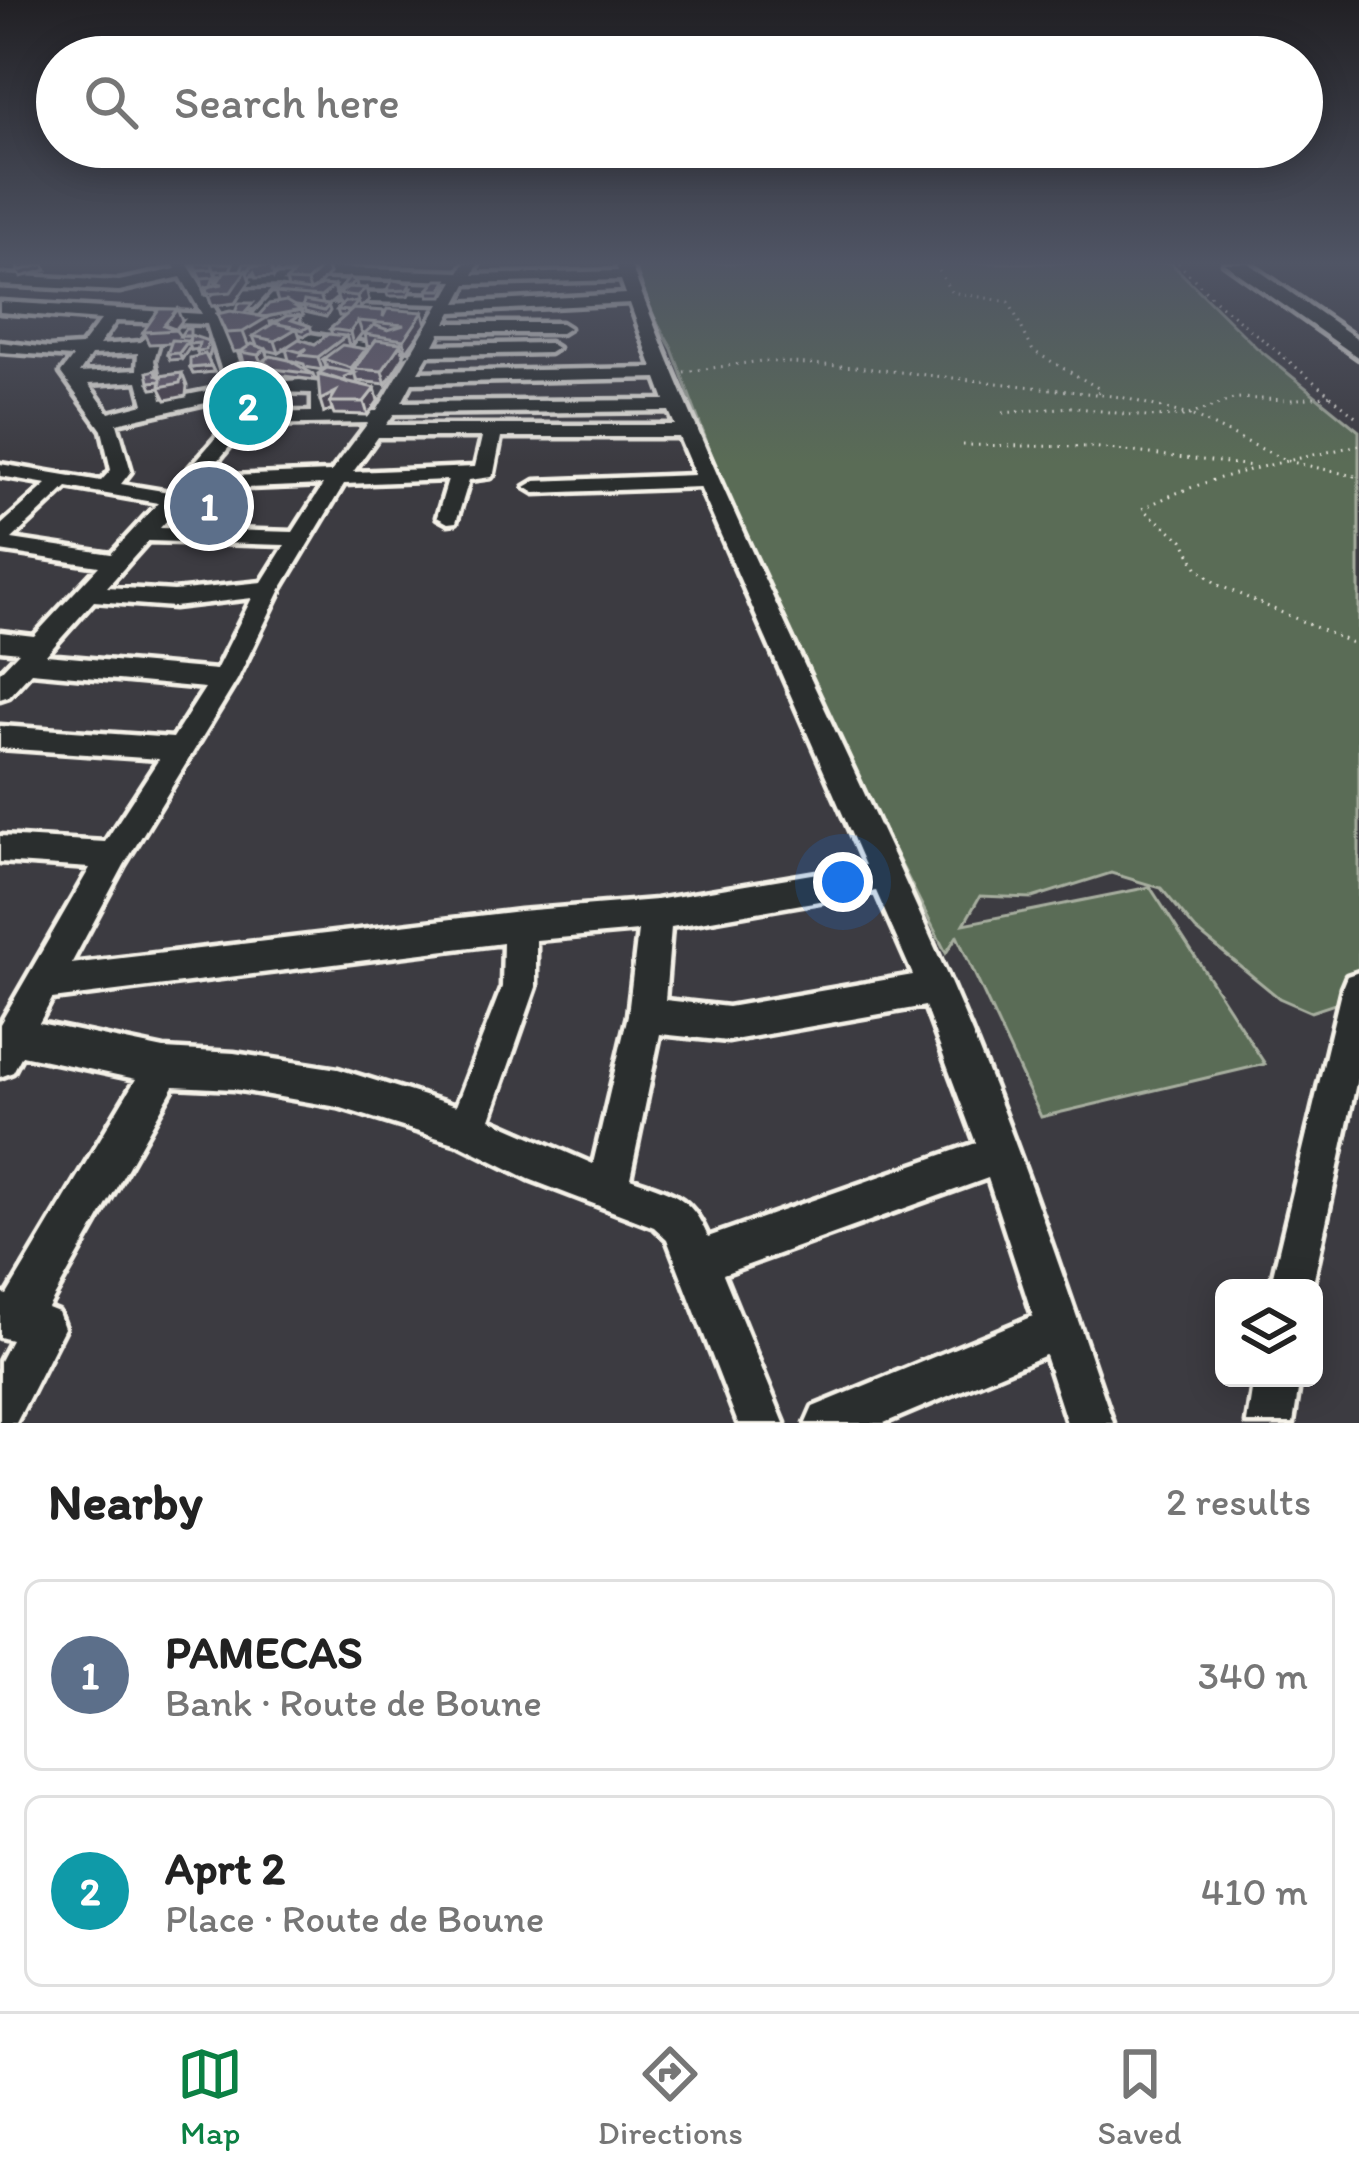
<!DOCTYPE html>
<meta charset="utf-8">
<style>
:root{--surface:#fff;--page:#f2f2f2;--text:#222;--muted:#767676;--line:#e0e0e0;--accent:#0b8043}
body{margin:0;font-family:Itim,sans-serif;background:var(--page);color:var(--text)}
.controls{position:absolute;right:36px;bottom:36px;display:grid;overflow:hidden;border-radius:18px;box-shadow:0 6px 30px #0003}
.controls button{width:108px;height:108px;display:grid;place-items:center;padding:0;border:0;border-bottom:3px solid var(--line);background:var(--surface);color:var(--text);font:60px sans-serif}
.you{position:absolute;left:843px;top:882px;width:42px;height:42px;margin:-30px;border:9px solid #fff;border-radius:50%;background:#1a73e8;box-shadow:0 0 0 18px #1a73e833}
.badge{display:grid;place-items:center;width:78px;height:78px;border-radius:50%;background:var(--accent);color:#fff;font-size:39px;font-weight:700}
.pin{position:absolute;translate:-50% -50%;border:6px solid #fff;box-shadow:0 3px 12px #0006}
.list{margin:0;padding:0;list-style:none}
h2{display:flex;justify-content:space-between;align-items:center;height:156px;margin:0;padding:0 48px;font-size:51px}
h2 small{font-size:39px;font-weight:400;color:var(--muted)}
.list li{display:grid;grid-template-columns:78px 1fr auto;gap:36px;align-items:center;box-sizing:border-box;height:192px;margin:0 24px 24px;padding:0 24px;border:3px solid var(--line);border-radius:18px}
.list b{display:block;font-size:45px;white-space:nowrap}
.list p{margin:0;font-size:39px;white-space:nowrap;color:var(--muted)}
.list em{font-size:39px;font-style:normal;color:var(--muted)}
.icon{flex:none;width:66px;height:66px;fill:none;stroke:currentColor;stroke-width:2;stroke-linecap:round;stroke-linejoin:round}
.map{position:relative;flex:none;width:1359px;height:1423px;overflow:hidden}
.search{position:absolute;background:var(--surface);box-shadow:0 6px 30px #0003;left:36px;right:36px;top:36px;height:132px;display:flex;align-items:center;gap:30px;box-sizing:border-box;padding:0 42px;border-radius:66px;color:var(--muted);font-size:45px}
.sheet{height:588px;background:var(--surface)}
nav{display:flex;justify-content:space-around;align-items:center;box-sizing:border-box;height:168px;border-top:3px solid var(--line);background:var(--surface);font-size:33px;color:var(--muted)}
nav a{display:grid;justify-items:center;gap:6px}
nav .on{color:var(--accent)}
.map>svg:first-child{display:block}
.green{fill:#5a6c56;stroke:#a7ae9f;stroke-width:3}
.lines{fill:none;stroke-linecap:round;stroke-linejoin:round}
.minor-casing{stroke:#f4f1e8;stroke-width:9}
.highway-casing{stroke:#f4f1e8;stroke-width:9}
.path{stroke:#f4f1e8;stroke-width:3;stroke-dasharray:1.5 6;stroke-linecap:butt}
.minor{fill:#2a2d2e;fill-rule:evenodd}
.highway{fill:#2a2d2e;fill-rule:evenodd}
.wall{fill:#59505e;stroke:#f4f1e8;stroke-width:3;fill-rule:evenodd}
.shaded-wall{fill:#48414c;stroke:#f4f1e8;stroke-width:3}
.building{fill:#675d6d;stroke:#f4f1e8;stroke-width:3}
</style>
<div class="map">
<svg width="1359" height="1423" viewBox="0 0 1359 1423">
<rect width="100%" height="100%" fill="#3c3b41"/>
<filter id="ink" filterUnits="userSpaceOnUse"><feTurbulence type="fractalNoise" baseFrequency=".00833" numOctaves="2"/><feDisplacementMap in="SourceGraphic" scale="24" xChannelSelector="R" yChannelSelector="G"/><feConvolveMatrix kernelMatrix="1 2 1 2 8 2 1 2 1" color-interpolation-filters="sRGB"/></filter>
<g filter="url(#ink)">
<path class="green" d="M634 263H1171L1257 348 1359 431V996L1311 1012 1279 998 1196 930 1161 888 1111 873 1032 898 980 896 964 924 1150 887 1265 1064 1041 1117 957 936 946 953 790 646 749 555 672 349 646 302Z"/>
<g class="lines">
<g class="minor-casing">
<path id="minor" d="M173 263H187C210 301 237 340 245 384L300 380 327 384 330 412 377 411 440 304 335 301 327 296 330 293 446 295 454 281 314 276 294 288 249 333 241 328 281 285 214 287 206 282 209 279 293 276 311 267 459 272 465 263H479L473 275 618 271 616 263H630C722 507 844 740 950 982 1013 1126 1062 1274 1113 1423H1067L1045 1355 884 1423H806L813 1407 1033 1316 988 1178 723 1274 784 1423H738L667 1239 654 1227 529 1179 461 1145 338 1107 234 1089 174 1086 48 1308 58 1312 64 1328 16 1423H0V1361L11 1340 0 1337V1293L7 1295 136 1079 22 1055 13 1072 0 1077V1024L90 868 0 862V836L105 842 159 759 0 748V726L173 738 205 688 31 672 9 696 0 699V672L19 652 0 650V632L34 636 99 566 0 551V526L47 484 0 476V464L101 481 111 470 102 430 61 373 73 357 0 352V342L49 348 81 346 101 320 0 312V302L202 314 181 277 119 291 0 285V275L119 281 176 269ZM621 280 626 294 457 303 467 284ZM630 303 653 368 418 372 428 355 549 353 557 348 549 343 434 345 440 333H561L569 328 561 323H446L452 312ZM116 321 207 324 227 387 162 400 154 360 162 333 154 328 141 342 99 345ZM138 353 137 370 79 373 91 355ZM657 378 665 400 402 402 412 383ZM138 381 144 404 109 413 88 384ZM274 392 312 393V412L245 413 246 395ZM228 398 227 414 231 420 169 492 121 484 131 471 117 423ZM669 411 675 425H386L394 414ZM368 423 331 472 205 477 247 425ZM378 437H482L475 467 353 472ZM501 437H679L695 475 535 481 525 487 535 493 700 487 865 865 656 900 520 911 71 964 124 865 237 680 281 589 344 484 448 480 437 517 448 523 456 522 469 480 491 477 494 473ZM323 485 293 532 160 528 194 490ZM67 487 158 503 111 554 12 539ZM148 541 285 545 262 582 174 591 107 587ZM252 598 216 670 46 655 94 601 174 607ZM876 891 913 975 728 1007 665 1000 671 927ZM638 931 628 1015 593 1164 490 1119 536 987V940ZM503 943 502 987 456 1106 338 1069 234 1053 164 1049 39 1023 52 999ZM925 1006 976 1143 708 1237C690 1194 671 1193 630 1178L660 1034 728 1041Z
M267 327 401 349 410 354 401 359 261 336 259 332Z
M1359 972V1069L1312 1288H1270L1342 988 1347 976Z
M1254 1378H1300L1293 1423H1247Z"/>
</g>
<g class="highway-casing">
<path id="highway" d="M1224 263H1248L1359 340V358Z"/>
</g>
<path class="path" d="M1178 263 1217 302 1359 419
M939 271 951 292 1009 302 1033 351 1100 389 1097 395
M290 361 309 370
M684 372 761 361 856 367 1121 397 1189 415 1236 398 1290 400 1333 395
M1003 413 1071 407 1147 417 1184 416
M1193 416 1287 461 1359 477
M963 445 1091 447 1253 466
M1359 445C1286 462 1209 474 1142 509L1183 540 1198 569 1218 585 1359 646"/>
<use href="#minor" class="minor"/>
<use href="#highway" class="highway"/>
</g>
<path class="wall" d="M193 263H233L230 270 216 271V285H218L217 283 241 270 244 263H277L279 268 274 277 256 278 254 272 249 278 250 281 235 303 212 306 208 295H205L201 279Z
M326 263 329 274 315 289 334 286 336 294 356 281 357 287 369 300 359 309 384 314 423 312 426 324 406 352 403 351 404 356 386 384 358 381 357 378 355 379 357 384 375 388 378 401 368 415 334 414 332 409 324 413 326 367 322 370 305 367 304 364 289 360 286 349 279 353 266 350 269 358 313 374 315 380 276 375 265 366 261 367 275 384 266 390 251 389 253 398 269 394 272 400 271 417 254 419 252 414 251 417 243 418 242 382 239 376 244 363 241 351 233 352 217 314 255 309 250 314 258 316 278 302 275 293 288 288 286 281 301 267 291 273 304 265ZM337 298 341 306 337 310 339 316H345L330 329 332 334 315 344 301 340 299 334 305 336 312 332 310 326 300 322 301 321 300 316 303 315 295 306 304 307 305 312 326 317 330 311 328 305ZM362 333H365L367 346 371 347 367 352 349 346 348 344 353 345Z
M447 286 443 296H429L428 290Z
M412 288 408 296H388L386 291Z
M182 321 175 329 180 336H193L211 348 209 356H206L214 372 193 374 190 368 199 356 197 349 191 350 190 347 182 359 170 360 167 354 172 343 149 344 143 332Z"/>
<path class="shaded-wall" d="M212 263H233L230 270 216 271 217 280Z
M272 263H277L279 268 274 277 271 266Z
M296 263H304V265L291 273 290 267Z
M326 263 329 274 311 293 307 282Z
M44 264 47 270 21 277 18 271Z
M246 270 250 281 235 303 212 306 208 295H205L203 289 214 277 216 283 213 294Z
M334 286 337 298 324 309 321 297Z
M366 288 369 300 360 308 357 296Z
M177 309 182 321 175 330 164 325Z
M301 310 303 315 300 316 301 321 294 326 292 320 298 316 270 322 274 336H253L257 346 250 350 243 332 256 319Z
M423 312 426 324 406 352 404 340Z
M358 321 362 333 353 345 350 332Z
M297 328 301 340 279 353 275 341Z
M346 336 350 348 323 359 326 367 322 370 318 357Z
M188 341 189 344 199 343 201 349 191 350 190 347 182 359 179 353Z
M208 341 211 348 209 356 199 357 197 351Z
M401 343 404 356 386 384 382 371Z
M266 349 270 362 263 361 265 366 263 367 258 355Z
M366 349 369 361 354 369 357 386 349 389 344 377 353 374 351 368Z
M211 366 214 372 193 374 190 368Z
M155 370 158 376 182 373 187 386 186 396 166 400 160 388 152 389 149 382Z
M271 371 275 384 266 390 261 377Z
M248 381 253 394 252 413 269 394 272 400 271 417 254 419 252 414 251 417 243 418 238 405Z
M375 388 378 401 368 415 364 402Z
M336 392 330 402 332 409 324 413 320 400Z
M224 399 227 406 223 428 215 429 212 422Z"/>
<path class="building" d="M26 263H44V264L18 271 19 265Z
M194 263H212L213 269 197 270Z
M244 263H253L248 272 241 270Z
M253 263H272L271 266H252Z
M306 263H325L307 282 286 281Z
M246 270 231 292 207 294 206 287 223 284 217 283 225 271Z
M214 277 211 286 203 289 201 278Z
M349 278 356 281 337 295 336 294Z
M393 280 411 283 407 290 386 291Z
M437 280H446L442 290H428Z
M322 285 334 286 321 297 275 293 281 287 310 291Z
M346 287 366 288 357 296 337 294Z
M286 301 301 310 264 317 258 316 269 304Z
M304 301 329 305 324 311 303 306Z
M345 302H358L350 311 337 310Z
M239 303H253L244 313 235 312Z
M159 309H177L164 325 177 330 143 332Z
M353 309 384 311 383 317 387 309 423 312 404 340 364 334 374 325 388 330 404 325 358 321 350 332 330 329Z
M230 311 268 317 243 332 226 333 217 314Z
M300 315 292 320 310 326 303 330 275 323 286 316Z
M274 323 297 328 275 341 253 336Z
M185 329H190V335L208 341 206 350 197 351 199 343 189 344 190 336H180Z
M328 334 346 336 318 357 301 355 307 348 300 352 285 348 299 339 315 344Z
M172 340 188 341 179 353 167 354Z
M376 340 401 343 382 371 354 369Z
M252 344 266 349 258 355 240 352Z
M342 345 366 349 351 368 323 359Z
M205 354 211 366 190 368V358Z
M271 356 289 360 313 374 274 369 263 361Z
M238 363 261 366 257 367 250 366 241 374Z
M250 366 271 371 261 377 239 376Z
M327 368 354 373 344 377 346 382 319 373Z
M155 370 156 375 161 377V381L149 382 147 372Z
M182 373 180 383 160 387 161 376Z
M318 375 375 388 364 402H330L336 392 320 400Z
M248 381 246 404 238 405 240 382Z
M269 394V410L251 413 252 398Z
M224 399 220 421 212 422 217 400Z"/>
</g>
<linearGradient id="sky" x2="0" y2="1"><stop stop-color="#212024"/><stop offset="0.57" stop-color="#505565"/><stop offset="1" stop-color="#505565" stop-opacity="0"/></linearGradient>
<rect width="1359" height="462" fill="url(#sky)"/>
</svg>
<div class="controls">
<button><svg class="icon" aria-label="layers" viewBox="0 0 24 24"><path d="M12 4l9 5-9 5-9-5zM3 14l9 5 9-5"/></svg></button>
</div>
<div class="you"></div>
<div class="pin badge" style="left:209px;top:506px;background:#5c6f8a">1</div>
<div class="pin badge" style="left:248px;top:406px;background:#0f9aa8">2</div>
<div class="search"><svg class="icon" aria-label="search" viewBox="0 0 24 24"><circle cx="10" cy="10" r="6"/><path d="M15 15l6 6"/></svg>Search here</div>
</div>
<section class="sheet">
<h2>Nearby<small>2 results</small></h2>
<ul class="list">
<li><span class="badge" style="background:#5c6f8a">1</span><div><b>PAMECAS</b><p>Bank · Route de Boune</p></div><em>340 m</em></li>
<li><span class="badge" style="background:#0f9aa8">2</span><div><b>Aprt 2</b><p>Place · Route de Boune</p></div><em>410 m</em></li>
</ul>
</section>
<nav>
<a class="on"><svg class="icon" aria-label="map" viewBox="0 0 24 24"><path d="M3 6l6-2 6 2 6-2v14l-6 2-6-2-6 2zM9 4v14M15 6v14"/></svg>Map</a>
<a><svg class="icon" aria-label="directions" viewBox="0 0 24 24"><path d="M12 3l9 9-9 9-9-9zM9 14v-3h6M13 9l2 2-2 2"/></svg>Directions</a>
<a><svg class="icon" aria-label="saved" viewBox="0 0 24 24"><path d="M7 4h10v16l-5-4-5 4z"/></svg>Saved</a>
</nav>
